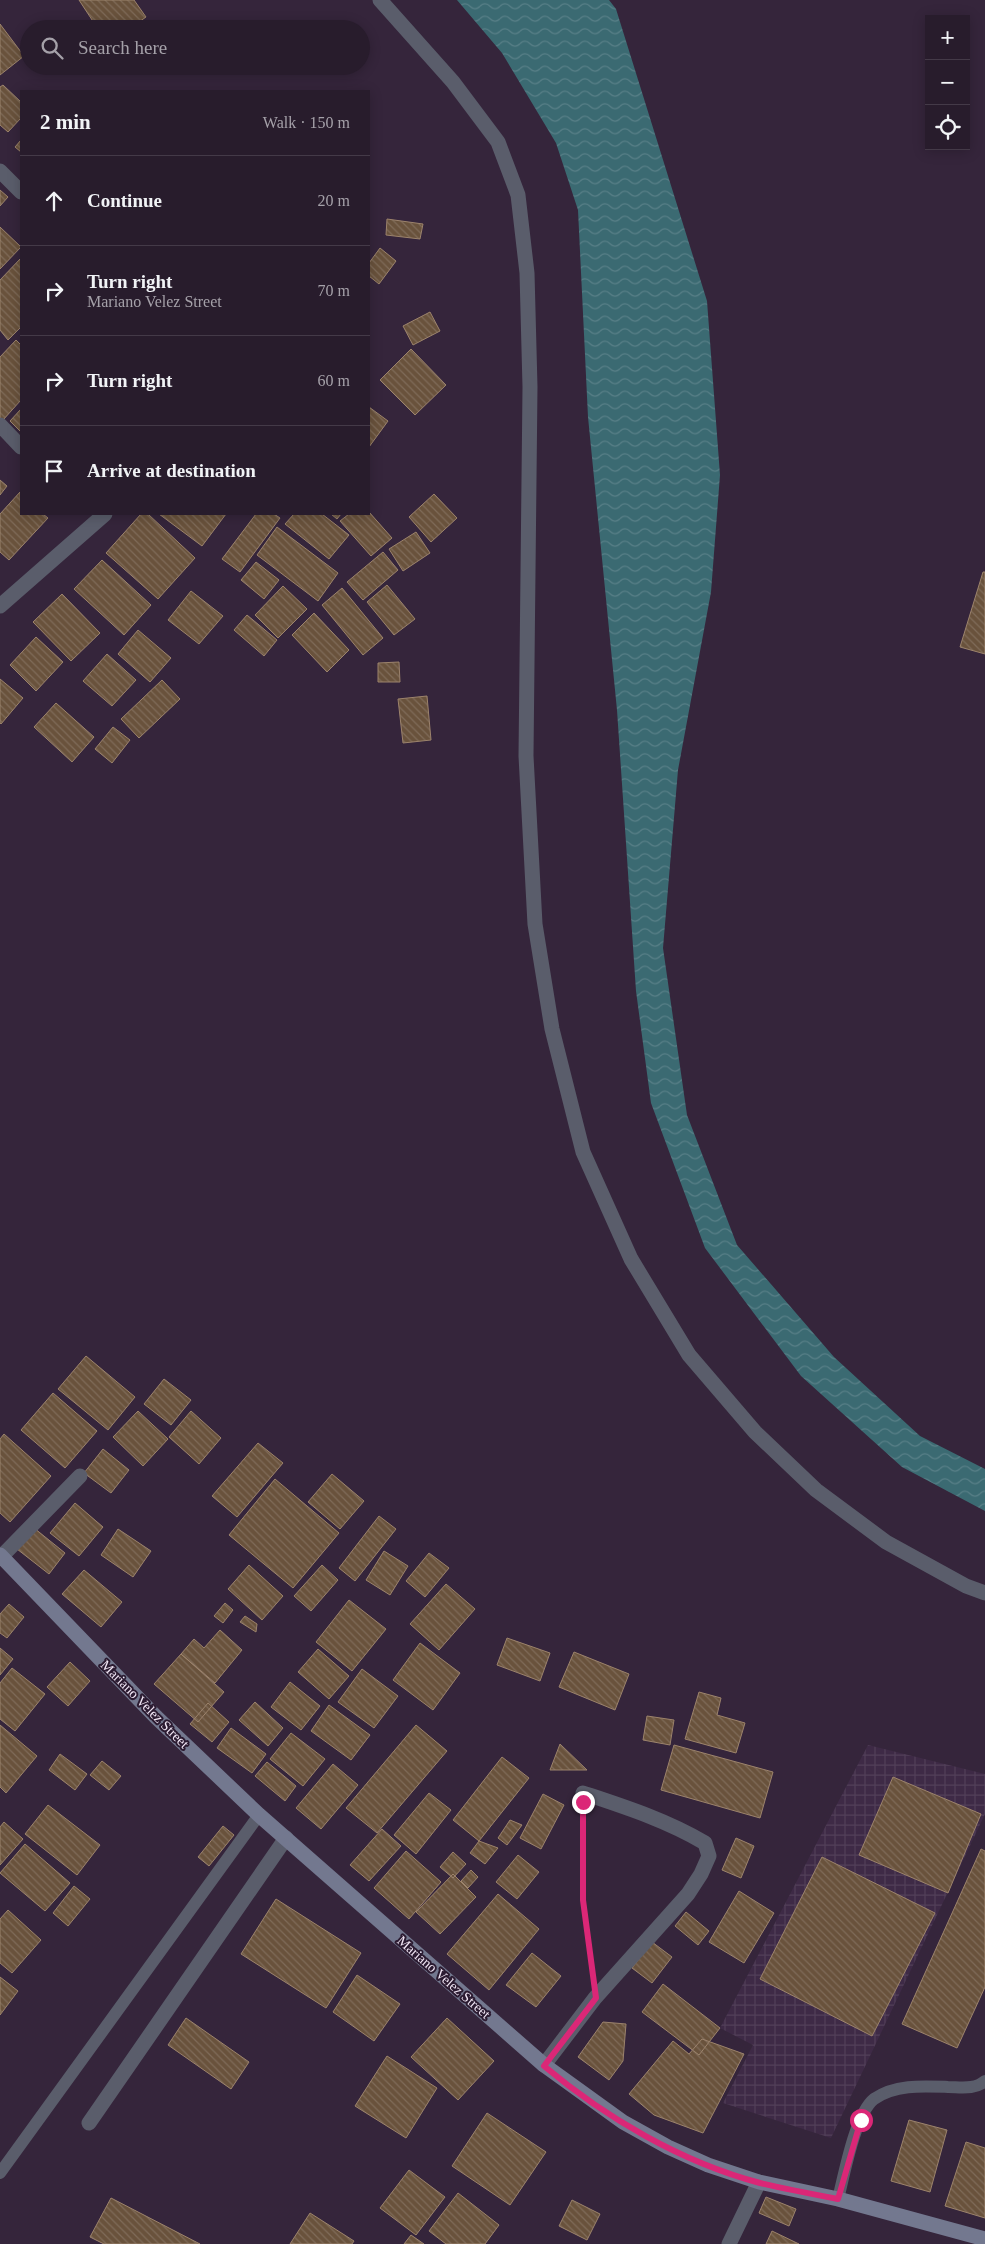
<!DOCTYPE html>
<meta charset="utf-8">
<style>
:root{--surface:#281c2c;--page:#302534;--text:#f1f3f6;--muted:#a5a1a9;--line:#443a48}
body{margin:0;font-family:Georgia,serif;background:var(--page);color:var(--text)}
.controls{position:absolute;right:15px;top:15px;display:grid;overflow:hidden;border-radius:0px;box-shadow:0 2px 12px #0003}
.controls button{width:45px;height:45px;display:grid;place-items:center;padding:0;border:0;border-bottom:1px solid var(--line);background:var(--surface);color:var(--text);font:25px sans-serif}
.stop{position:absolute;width:15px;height:15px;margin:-11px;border:4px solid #db2777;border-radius:50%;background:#fff}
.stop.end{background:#db2777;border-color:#fff;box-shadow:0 1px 5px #0008}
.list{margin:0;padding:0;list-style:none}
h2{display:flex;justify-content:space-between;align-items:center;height:65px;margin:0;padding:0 20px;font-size:21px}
h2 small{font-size:16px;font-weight:400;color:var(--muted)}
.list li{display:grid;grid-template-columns:32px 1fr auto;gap:15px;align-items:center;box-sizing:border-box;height:90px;padding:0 20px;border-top:1px solid var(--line)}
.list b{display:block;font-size:19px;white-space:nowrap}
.list p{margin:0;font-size:16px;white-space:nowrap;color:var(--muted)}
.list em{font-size:16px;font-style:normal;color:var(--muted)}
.icon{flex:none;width:28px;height:28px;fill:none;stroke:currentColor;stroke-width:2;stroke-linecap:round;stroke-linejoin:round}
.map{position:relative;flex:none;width:985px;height:2244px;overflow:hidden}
.search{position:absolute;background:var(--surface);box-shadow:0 2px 12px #0003;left:20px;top:20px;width:350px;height:55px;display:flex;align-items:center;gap:12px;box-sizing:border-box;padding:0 18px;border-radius:28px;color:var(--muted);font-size:19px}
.panel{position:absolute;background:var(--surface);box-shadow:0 2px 12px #0003;left:20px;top:90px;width:350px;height:425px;border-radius:0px}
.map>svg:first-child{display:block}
.industrial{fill:url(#industrial-grid)}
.water{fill:url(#water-waves)}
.building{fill:url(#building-back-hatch);stroke:#9c836c}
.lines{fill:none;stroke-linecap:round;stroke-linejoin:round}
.path{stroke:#827487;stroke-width:3;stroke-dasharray:4 2.5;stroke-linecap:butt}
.lane{stroke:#5a5d6b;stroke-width:12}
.street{stroke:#5a5d6b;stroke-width:15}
.secondary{stroke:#73788f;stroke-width:15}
.route{stroke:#db2777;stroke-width:6}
.labels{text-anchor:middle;stroke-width:4;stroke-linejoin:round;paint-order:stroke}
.street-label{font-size:14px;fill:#f2e7f6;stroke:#2b1b31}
</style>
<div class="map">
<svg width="985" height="2244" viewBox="0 0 985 2244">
<defs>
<pattern id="industrial-grid" width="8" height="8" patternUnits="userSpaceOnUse" patternTransform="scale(1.25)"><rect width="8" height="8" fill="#3e2a46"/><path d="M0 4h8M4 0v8" fill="none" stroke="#513f58"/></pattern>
<pattern id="water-waves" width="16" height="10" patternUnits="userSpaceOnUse" patternTransform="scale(1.25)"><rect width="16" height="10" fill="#3b6a72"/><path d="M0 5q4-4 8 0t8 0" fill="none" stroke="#587f87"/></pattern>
<pattern id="building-back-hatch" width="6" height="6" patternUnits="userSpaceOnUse" patternTransform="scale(1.25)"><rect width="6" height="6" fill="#69523c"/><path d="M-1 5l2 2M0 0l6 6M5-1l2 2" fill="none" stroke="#7f6b59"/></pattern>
</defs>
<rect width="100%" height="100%" fill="#35253b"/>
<path class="industrial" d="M868 1745 985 1774V1814L831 2138 723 2103 753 2045 720 2028Z"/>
<path class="water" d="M457 0H609L616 9 707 301 720 475 711 592 678 770 663 948 687 1115 737 1245 834 1357 920 1436 985 1469V1511L902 1467 801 1376 705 1248 651 1103 636 991 617 710 588 417 578 210 556 143 502 53Z"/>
<path class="building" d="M79 0H134L146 17 129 29H98Z
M0 24 24 56 0 75Z
M3 85 21 102V118L8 132 0 125V87Z
M21 140V152L15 147Z
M0 190 8 197 0 206Z
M387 219 423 224 420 239 386 235Z
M0 227 21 247 0 269Z
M380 248 396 261 379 284 369 276V263Z
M21 258V327L8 340 0 330V280Z
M430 312 440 331 413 345 403 326Z
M16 340 21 345V400L3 420 0 418V357Z
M411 349 446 385 415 415 380 380Z
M369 407 388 421 369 447Z
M21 409V432L10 421Z
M0 480 7 486 0 495Z
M20 492 21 514H43L48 518 9 560 0 552V514Z
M434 494 457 518 431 542 409 517Z
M369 512 392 538 371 556 340 521 349 514Z
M141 514H148L195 558 158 599 106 553Z
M159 514H226L202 546Z
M256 514H274L280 518 240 572 222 559Z
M294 514H322L349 535 329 559 285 524Z
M331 514H341L337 519Z
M277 527 338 573 318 601 257 555Z
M416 532 430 553 403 571 389 549Z
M383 552 398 570 363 600 347 582Z
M102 560 151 605 124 635 74 589Z
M256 562 279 580 264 599 241 580Z
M983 572H985V654L960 647Z
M387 585 415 619 394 635 367 602Z
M283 586 307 609 278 638 255 615Z
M342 588 383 638 363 655 322 605Z
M191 591 223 616 199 644 168 620Z
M62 594 100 633 71 661 33 622Z
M314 613 349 650 327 672 292 635Z
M247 615 277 640 264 656 234 630Z
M138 630 171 658 150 682 118 654Z
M36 637 63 662 36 691 10 665Z
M107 654 136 680 112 706 83 681Z
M399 662 400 682H378V663Z
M0 679 23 698 1 724 0 723Z
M162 680 180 699 139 738 121 719Z
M427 696 431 740 403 743 398 699Z
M56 703 94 737 72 762 34 727Z
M113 727 130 740 112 763 95 749Z
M86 1356 135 1397 108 1430 58 1389Z
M164 1379 191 1400 171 1425 144 1404Z
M53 1393 97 1431 65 1468 21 1430Z
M138 1411 168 1439 143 1466 113 1437Z
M191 1411 221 1438 199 1464 169 1437Z
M4 1434 51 1476 10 1522 0 1513V1439Z
M258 1443 283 1463 237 1517 212 1496Z
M103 1449 129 1470 111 1493 84 1473Z
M332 1474 364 1501 340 1529 308 1502Z
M275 1479 339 1533 293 1588 229 1535Z
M75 1503 103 1527 79 1556 50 1533Z
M379 1516 396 1529 355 1581 339 1568Z
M34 1528 65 1553 49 1574 17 1549Z
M118 1529 151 1551 133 1577 101 1555Z
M384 1551 408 1566 390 1595 366 1580Z
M429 1553 449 1568 425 1597 406 1581Z
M249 1565 283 1596 262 1620 228 1589Z
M322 1565 338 1580 311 1611 294 1596Z
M84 1570 122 1602 101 1627 62 1594Z
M446 1584 475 1609 439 1650 410 1624Z
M349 1600 386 1629 352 1671 316 1642Z
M225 1603 233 1610 223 1623 214 1616Z
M9 1604 24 1617 7 1638 0 1633V1614Z
M245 1616 257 1624 256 1632 240 1622Z
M220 1630 242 1650 215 1683 181 1654 194 1639 204 1648Z
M507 1638 550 1653 540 1681 497 1665Z
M420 1643 460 1673 433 1710 393 1680Z
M0 1648 13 1659 0 1675Z
M318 1649 349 1676 329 1699 298 1672Z
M574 1652 629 1674 615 1710 559 1687Z
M181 1654 224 1692 198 1722 154 1684Z
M70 1662 90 1681 68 1706 47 1687Z
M12 1668 45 1694 15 1731 0 1719V1683Z
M362 1669 398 1696 374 1728 338 1702Z
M290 1682 320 1706 301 1730 271 1707Z
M699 1692 721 1698 717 1715 745 1723 736 1753 685 1739Z
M255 1702 283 1728 268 1746 239 1720Z
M208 1703 229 1722 212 1742 190 1724Z
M329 1705 370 1735 351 1760 311 1731Z
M647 1716 674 1720 670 1745 643 1740Z
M0 1725 37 1756 6 1793 0 1787Z
M416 1725 447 1751 377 1833 346 1808Z
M231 1728 266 1754 252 1773 217 1748Z
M291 1733 325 1759 303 1786 270 1759Z
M560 1744 587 1770H550Z
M674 1745 773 1772 760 1818 661 1790Z
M60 1754 87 1774 75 1790 49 1770Z
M502 1757 529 1778 479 1841 453 1820Z
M102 1761 121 1776 109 1790 90 1775Z
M267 1762 296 1786 285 1801 255 1776Z
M333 1764 358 1785 321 1829 296 1808Z
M893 1777 981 1814 948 1893 859 1855Z
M429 1793 451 1810 416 1854 394 1835Z
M543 1794 564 1805 541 1849 520 1838Z
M48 1805 100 1845 77 1875 25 1834Z
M510 1820 522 1825 507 1845 498 1838Z
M4 1822 23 1839 0 1865V1827Z
M223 1826 234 1835 209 1866 198 1857Z
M382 1829 401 1846 369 1881 350 1865Z
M736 1838 754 1846 741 1878 722 1870Z
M479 1841 498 1848 485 1864 470 1853Z
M25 1844 70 1883 45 1911 0 1873Z
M981 1849 985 1851V1987L957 2048 902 2024Z
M406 1851 441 1882 409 1919 374 1888Z
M453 1852 466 1864 453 1878 440 1867Z
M518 1855 539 1872 517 1899 496 1882Z
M822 1857 935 1913 872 2036 760 1979Z
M471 1870 478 1877 468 1888 461 1881Z
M453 1874 476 1897 440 1934 416 1912Z
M74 1886 90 1899 68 1926 53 1913Z
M739 1891 774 1913 744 1963 709 1942Z
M498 1894 539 1929 489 1990 447 1954Z
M276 1899 361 1953 326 2008 241 1954Z
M8 1910 41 1940 12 1973 0 1963V1919Z
M686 1912 709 1931 698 1945 675 1926Z
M652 1942 672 1957 652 1983 632 1968Z
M532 1953 561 1976 536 2007 506 1985Z
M357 1975 400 2004 374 2041 333 2012Z
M0 1977 18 1991 0 2015Z
M663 1984 720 2028 699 2055 642 2012Z
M186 2018 249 2062 231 2089 168 2045Z
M447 2018 494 2061 458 2100 411 2057Z
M603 2022 626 2024 623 2061 609 2080 578 2057Z
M702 2039 744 2054 703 2133 654 2115 629 2094 673 2041 689 2054Z
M387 2056 437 2088 406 2138 355 2106Z
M487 2113 546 2152 510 2205 452 2166Z
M909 2120 947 2130 930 2192 891 2181Z
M966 2142 985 2148V2218L945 2206Z
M409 2170 445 2197 416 2235 380 2208Z
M458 2193 499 2225 485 2244H446L429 2231Z
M766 2197 796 2209 789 2226 759 2213Z
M111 2198 200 2244H104L90 2237Z
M572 2200 600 2214 587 2240 559 2226Z
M310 2213 354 2241 352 2244H290Z
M772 2231 799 2244H766Z
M411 2235 424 2244H404Z"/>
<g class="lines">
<path class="path" d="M583 1820V1900L591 1966"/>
<path class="lane" d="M0 2173 259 1815
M838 2199C844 2176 855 2114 874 2099 895 2084 924 2086 948 2087 960 2087 975 2090 985 2081"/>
<path class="street" d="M380 0 453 82 498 142 518 195 527 273 530 387 526 756 535 924 552 1029 583 1152 631 1259 689 1355 755 1432 816 1490 886 1542 966 1586 985 1593
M0 171 21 192
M0 425 21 447
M0 606 105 514
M0 1558 80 1476
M544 2065 595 1998 688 1894 701 1874 709 1856 705 1843C666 1820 625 1807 583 1793
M89 2123 286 1838
M729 2244 759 2182"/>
<path class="secondary" d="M0 1555 156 1717 259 1815 544 2065 623 2122 668 2147 708 2165 759 2182 838 2199 985 2239"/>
</g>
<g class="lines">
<path class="route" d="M583 1802V1900L596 1998 544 2066C606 2118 681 2162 760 2183 786 2189 812 2194 838 2199L861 2120"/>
</g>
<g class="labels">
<g class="street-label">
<text transform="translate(145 1704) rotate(45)" y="5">Mariano Velez Street</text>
<text transform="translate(444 1977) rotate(41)" y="5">Mariano Velez Street</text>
</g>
</g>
</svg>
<div class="controls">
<button>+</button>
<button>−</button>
<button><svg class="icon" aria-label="locate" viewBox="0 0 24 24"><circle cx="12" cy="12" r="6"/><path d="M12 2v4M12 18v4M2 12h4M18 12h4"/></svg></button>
</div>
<div class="stop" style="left:861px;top:2120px"></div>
<div class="stop end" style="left:583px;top:1802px"></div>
<div class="search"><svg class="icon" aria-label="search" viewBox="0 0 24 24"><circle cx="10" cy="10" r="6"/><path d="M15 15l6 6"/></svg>Search here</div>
<section class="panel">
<h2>2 min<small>Walk · 150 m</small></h2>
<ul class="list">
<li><svg class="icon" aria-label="ahead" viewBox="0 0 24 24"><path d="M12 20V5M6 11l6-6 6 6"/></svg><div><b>Continue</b></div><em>20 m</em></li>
<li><svg class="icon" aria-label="right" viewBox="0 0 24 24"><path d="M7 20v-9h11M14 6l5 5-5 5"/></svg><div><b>Turn right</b><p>Mariano Velez Street</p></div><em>70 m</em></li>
<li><svg class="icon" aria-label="right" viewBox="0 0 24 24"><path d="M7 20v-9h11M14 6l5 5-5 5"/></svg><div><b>Turn right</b></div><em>60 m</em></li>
<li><svg class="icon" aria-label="arrive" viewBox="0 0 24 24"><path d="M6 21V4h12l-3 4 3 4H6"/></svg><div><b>Arrive at destination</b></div></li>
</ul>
</section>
</div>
